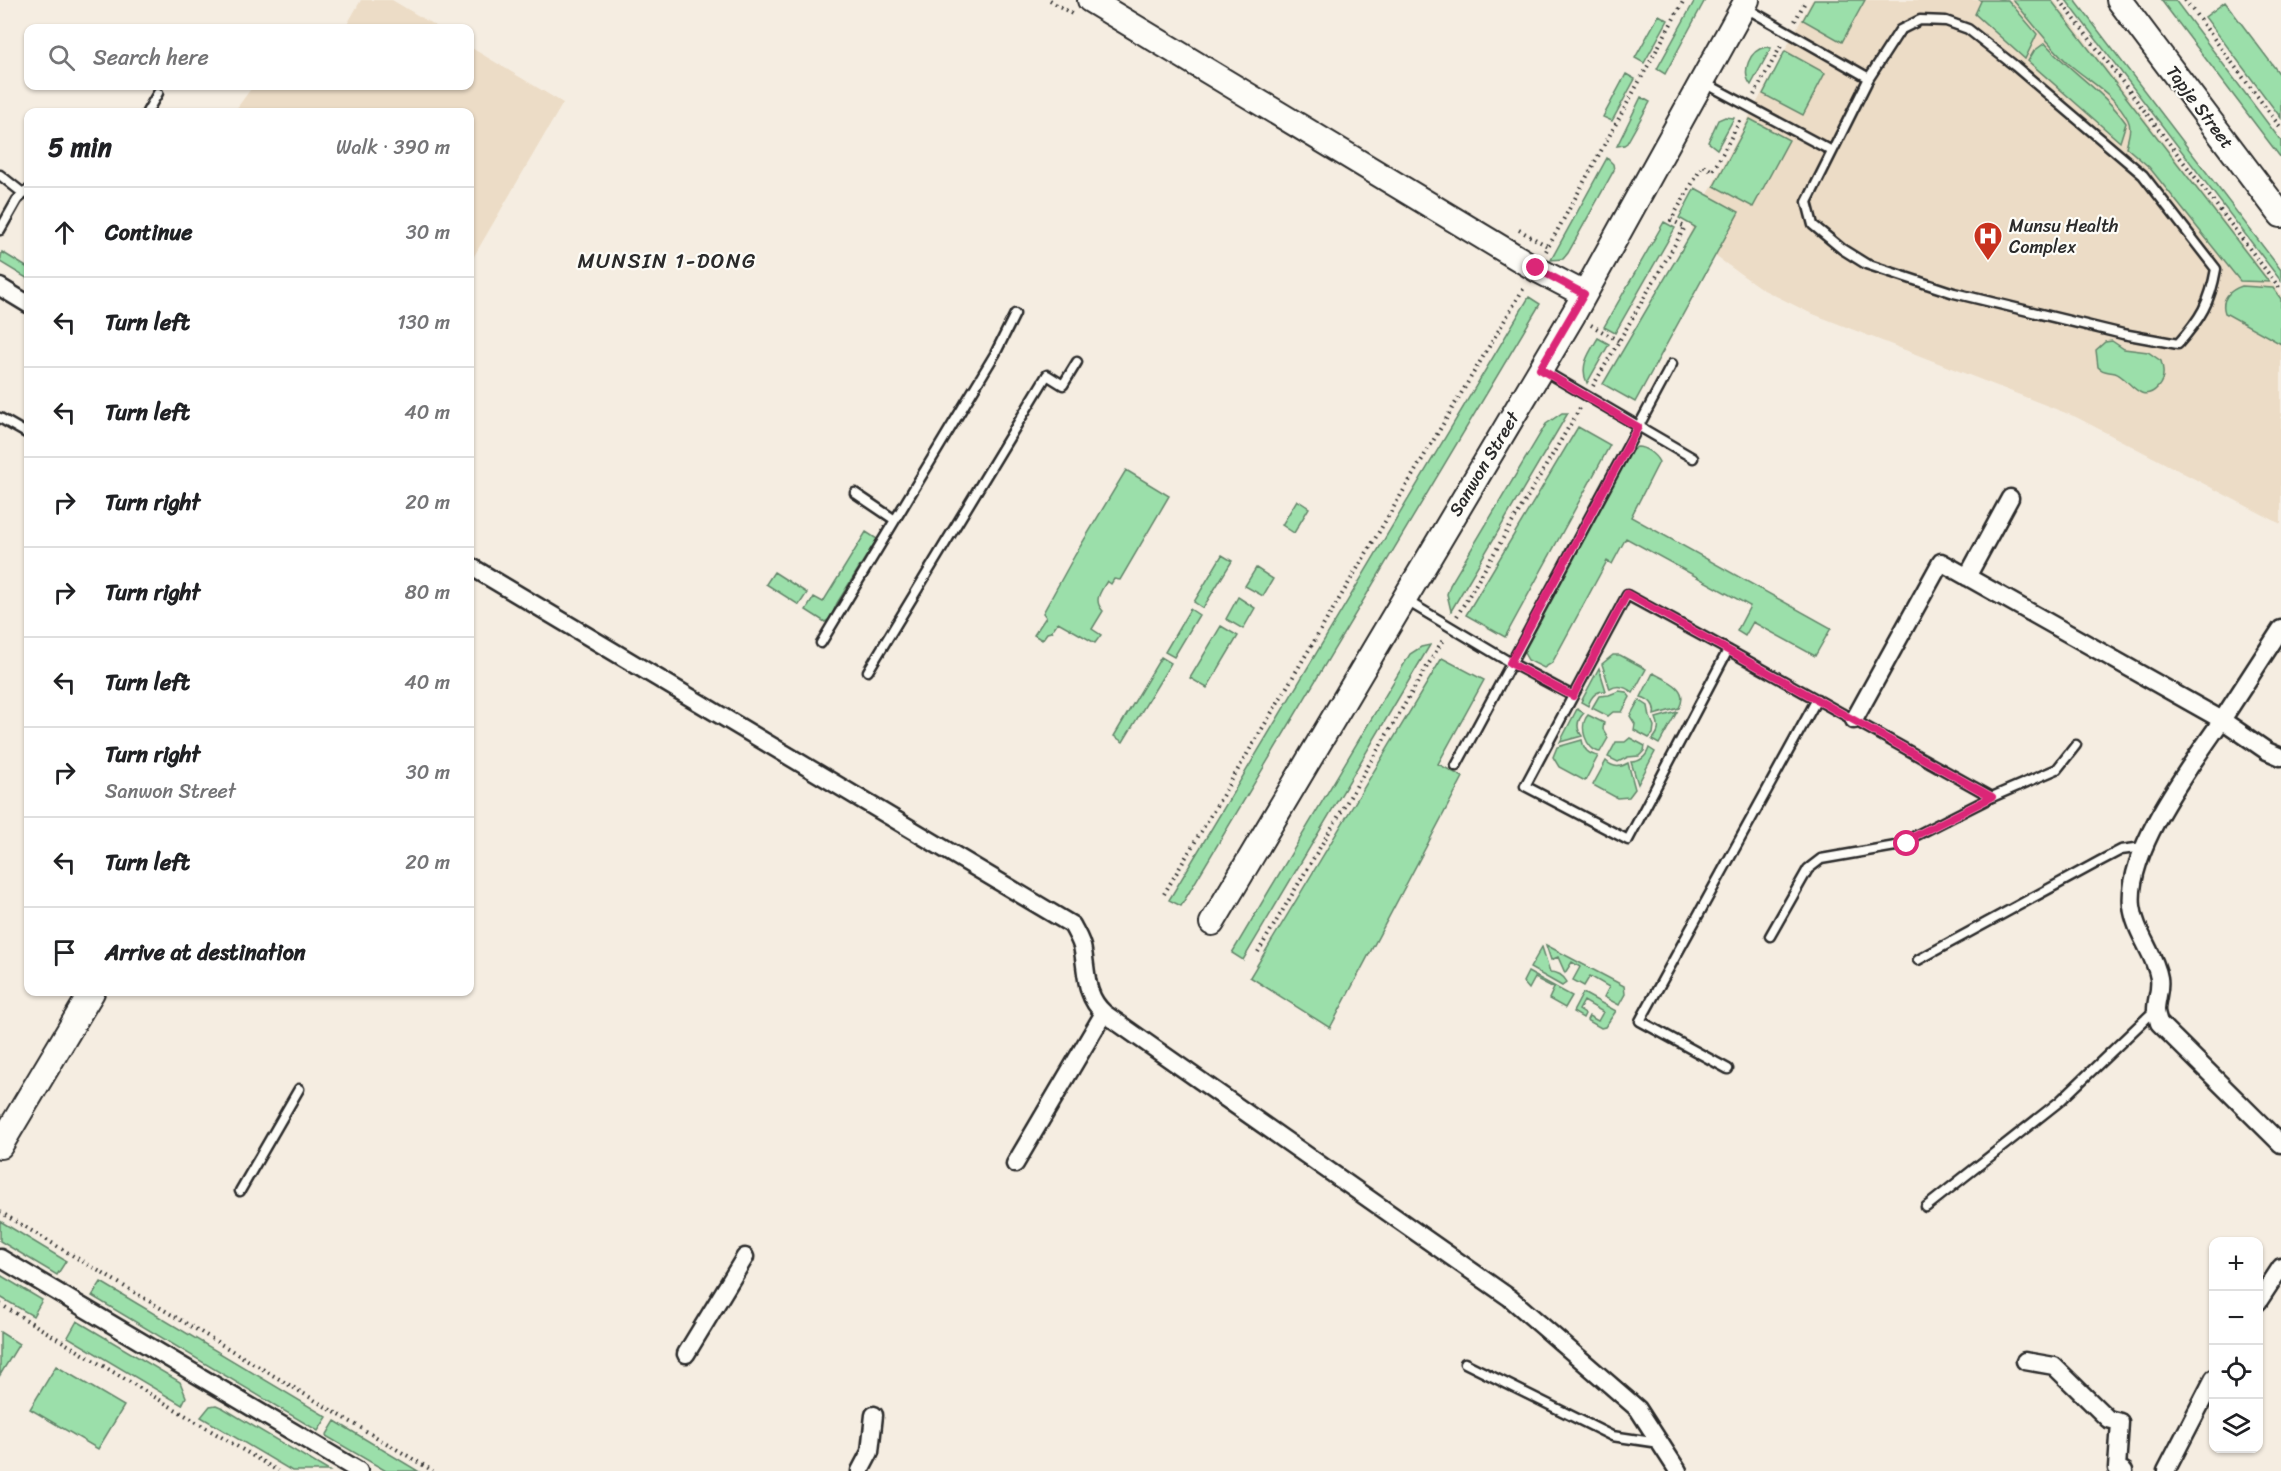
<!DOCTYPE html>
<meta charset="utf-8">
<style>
:root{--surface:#fff;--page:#f2f2f2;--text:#202124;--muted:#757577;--line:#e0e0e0}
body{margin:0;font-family:Sriracha,sans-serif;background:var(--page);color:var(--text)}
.controls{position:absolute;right:18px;bottom:18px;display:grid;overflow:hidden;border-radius:12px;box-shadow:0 2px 4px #0004}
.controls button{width:54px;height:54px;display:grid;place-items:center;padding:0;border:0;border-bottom:2px solid var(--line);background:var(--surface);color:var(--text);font:30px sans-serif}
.stop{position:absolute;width:18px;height:18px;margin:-14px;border:4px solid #db2777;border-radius:50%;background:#fff}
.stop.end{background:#db2777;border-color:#fff;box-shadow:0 2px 6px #0008}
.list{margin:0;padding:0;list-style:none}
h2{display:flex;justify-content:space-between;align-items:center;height:78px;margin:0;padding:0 24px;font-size:26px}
h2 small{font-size:20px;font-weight:400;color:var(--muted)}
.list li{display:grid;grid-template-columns:39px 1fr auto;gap:18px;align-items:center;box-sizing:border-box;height:90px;padding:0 24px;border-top:2px solid var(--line)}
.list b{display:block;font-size:22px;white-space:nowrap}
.list p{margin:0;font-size:20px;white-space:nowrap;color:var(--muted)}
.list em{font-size:20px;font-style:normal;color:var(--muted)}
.icon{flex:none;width:33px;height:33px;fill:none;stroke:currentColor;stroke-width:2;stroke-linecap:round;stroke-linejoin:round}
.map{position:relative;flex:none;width:2281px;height:1471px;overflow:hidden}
.search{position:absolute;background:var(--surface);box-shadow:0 2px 4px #0004;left:24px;top:24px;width:450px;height:66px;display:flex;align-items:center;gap:15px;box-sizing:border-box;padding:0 21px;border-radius:12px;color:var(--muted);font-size:22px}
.panel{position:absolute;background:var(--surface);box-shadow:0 2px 4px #0004;left:24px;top:108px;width:450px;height:888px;border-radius:12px}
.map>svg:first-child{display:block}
.built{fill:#ecdcc6}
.green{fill:#9bdfaa;stroke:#63856a;stroke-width:1.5}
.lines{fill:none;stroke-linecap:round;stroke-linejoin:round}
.lane-casing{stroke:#2b2b2b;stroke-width:13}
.street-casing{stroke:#2b2b2b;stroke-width:21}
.secondary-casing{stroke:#2b2b2b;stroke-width:28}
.path{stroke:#2b2b2b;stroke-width:4;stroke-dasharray:1.5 4.5;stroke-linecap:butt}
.lane{stroke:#fdfcf7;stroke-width:8}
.street{stroke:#fdfcf7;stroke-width:16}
.secondary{stroke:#fdfcf7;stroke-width:24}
.route{stroke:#db2777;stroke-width:8}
.labels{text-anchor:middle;stroke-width:4.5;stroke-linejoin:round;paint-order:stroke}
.street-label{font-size:18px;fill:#2b2b2b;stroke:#fdfcf7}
.poi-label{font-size:18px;fill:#2b2b2b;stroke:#fdfcf7;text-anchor:start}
.quarter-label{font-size:21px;letter-spacing:1.5px;fill:#2b2b2b;stroke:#fdfcf7}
</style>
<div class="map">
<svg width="2281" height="1471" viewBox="0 0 2281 1471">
<rect width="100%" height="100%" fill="#f5ede1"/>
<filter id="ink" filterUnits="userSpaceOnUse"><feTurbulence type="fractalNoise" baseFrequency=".0167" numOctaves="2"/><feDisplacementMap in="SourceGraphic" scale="12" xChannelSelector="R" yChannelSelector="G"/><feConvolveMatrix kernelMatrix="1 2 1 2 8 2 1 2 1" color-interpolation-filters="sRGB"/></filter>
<g filter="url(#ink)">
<path class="built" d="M361 0H392L439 28H345Z
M1812 0H2054L2281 295V524L2076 417 1808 312 1762 289 1688 237 1712 186Z
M470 47 563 103 470 263V112H234L253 86H470Z"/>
<path class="green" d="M1695 0H1705L1665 74 1657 69Z
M1814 0H1865L1842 42 1803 20Z
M1980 0H2008L2037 34 2025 59 1975 14 1981 1Z
M2013 0H2051L2269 282 2240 281 2149 167 2126 147C2128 138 2132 128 2128 120 2116 95 2088 81 2068 63 2048 44 2031 21 2013 0Z
M2066 0H2075L2281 270V281Z
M2161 0H2175L2281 141V158Z
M2225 2 2281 76V118L2205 17Z
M1659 15 1668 20 1644 63 1635 58Z
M2045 43C2070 72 2104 91 2126 123L2120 142 2028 61 2034 51Z
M1766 47 1771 48 1751 85C1741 72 1749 50 1766 47Z
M1785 51 1825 73 1803 115 1763 94Z
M1626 74 1635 79 1612 121 1603 117Z
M1641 97 1650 102 1627 143 1624 145 1617 146Z
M1725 117 1734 118 1717 149 1708 142 1718 120Z
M1750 119 1789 140 1753 207 1714 186Z
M1607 158 1613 164 1614 170 1568 253 1563 259 1551 260Z
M1695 188 1739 212 1635 402 1603 384 1695 227 1679 218Z
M1664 222 1675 228 1615 333 1604 327Z
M2 252 28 268V279L0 262Z
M2242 286 2273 288 2281 299V344L2225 313C2220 299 2230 290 2242 286Z
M1529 297 1540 304 1181 906 1169 900Z
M1598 338 1609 344 1587 383C1579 366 1589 353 1598 338Z
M2112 341 2124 349 2148 352 2161 361C2164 370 2165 379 2158 387 2140 407 2129 377 2115 373 2108 371 2104 373 2098 367L2096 350 2105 342Z
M1562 413H1568L1451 611 1447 594 1450 585 1546 424Z
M1578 427 1610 445 1505 637 1466 615Z
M1637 447C1645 447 1655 454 1659 462L1631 517 1831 628 1815 656 1753 622 1745 636 1737 631 1750 606 1626 538 1612 564 1607 561 1552 663 1544 668 1528 660 1524 653 1525 649 1631 451Z
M1126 470 1169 496 1120 580 1114 579 1111 584 1107 581C1100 593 1093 600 1103 611L1092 629 1101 635 1095 643 1058 622 1051 632 1047 633 1042 640 1034 635 1046 617 1043 613 1075 555Z
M1297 500 1309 508 1294 533 1282 525Z
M866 532 877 539 837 603 830 619 825 622 806 610 814 597 823 602Z
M1222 555 1232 561 1203 608 1194 602Z
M1256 568 1273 579 1263 596 1245 586Z
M774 572 807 593 799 605 766 584Z
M1238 597 1255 608 1243 629 1226 619Z
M1190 609 1199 615 1174 657 1165 652Z
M1221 626 1238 636 1207 688 1190 678Z
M1430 645 1243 960 1232 953 1410 654 1421 647Z
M1613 655H1620L1646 669 1633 693C1625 686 1618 684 1610 689L1602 664Z
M1161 657 1171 663 1123 742 1114 736Z
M1442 658 1484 680 1438 764 1463 777 1330 1028 1250 977Z
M1599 668 1606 691C1596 690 1591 696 1588 706L1581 702Z
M1653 673C1668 681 1690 688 1679 708L1654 715C1656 705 1649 699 1641 697Z
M1619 691 1626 692 1630 697 1622 712H1613L1608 716 1592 708 1599 696 1609 695Z
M1639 700 1648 706 1650 717 1654 726 1653 734 1649 738 1634 730 1635 724 1630 716Z
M1577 709 1584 713C1577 720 1576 728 1582 736L1560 742Z
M1677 712 1659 744 1652 740C1659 733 1660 727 1656 718Z
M1588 715 1604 723 1603 729 1608 738 1600 752C1586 750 1578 726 1588 715Z
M1630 738 1645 746 1644 751 1639 756 1628 757 1618 762 1608 757 1616 742H1625Z
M1582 740C1584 750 1588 754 1598 756L1585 781 1559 767 1553 757 1557 747Z
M1649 748 1655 752 1638 784 1631 762C1641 762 1646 757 1649 748Z
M1606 761C1612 767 1620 768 1628 763L1635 789 1629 797 1617 798 1593 785Z
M1546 945 1624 986 1625 994 1619 1005 1604 997 1609 987 1590 976 1584 986 1573 980 1580 967 1572 962 1565 973 1558 957 1551 960Z
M1542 947 1550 972C1558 972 1563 975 1567 982L1562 986 1530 968Z
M1528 972 1572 996 1565 1008 1549 999 1554 988 1535 978 1529 989 1523 982Z
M1583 993 1616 1011 1605 1027 1601 1028 1587 1020 1589 1016 1598 1021 1603 1012 1584 1001 1579 1010 1585 1014 1583 1018 1573 1012Z
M0 1221 66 1261 57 1275 0 1241Z
M0 1275 42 1300 33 1316 0 1297Z
M101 1282 327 1417 318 1431 92 1296Z
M77 1321 180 1382 186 1397 182 1405 68 1337Z
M0 1332 19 1344 0 1375Z
M56 1366 124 1406 98 1449 30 1409Z
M216 1405 223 1408 329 1471H292L201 1417 210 1406Z
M335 1421 418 1471H386L326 1436Z"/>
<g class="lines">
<g class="lane-casing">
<path id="lane" d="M1746 8 1869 78
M1920 20 1946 21 1968 29 2015 66 2143 175 2216 269C2210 303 2201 318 2178 344L2123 334 1954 293 1866 264 1842 249 1813 225 1807 202 1869 78 1900 30Z
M1703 82 1832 151
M147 112 158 93
M0 175 24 194
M0 230 17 200 28 190
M1544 371 1693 458
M0 418 28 434
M855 493 895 520
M1407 601 1511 663 1573 696 1525 786 1628 840 1728 650 1992 797
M821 643 995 354 1015 314
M868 671 1047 375 1063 385 1077 362
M1573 696 1627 595 1728 650
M1456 766 1672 364
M1770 936 1808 869 1821 859 1907 844 1915 836 1992 797 2057 769 2076 745
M1918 960 2100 861 2121 850 2143 847
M1728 1069 1640 1021 1817 699
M240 1191 299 1089
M1926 1207 2060 1101 2155 1010
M1465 1363 1612 1436 1659 1443"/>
</g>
<g class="street-casing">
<path id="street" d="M0 287 28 304
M470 566 1072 925C1076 933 1082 942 1083 951 1087 974 1085 996 1104 1013L1510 1298 1638 1409 1678 1471
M1967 577 2010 498
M2281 629 2222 720 2267 751 2281 757
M1854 720 1941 562 2222 720C2191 765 2126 850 2132 906 2135 933 2155 953 2159 978 2161 990 2156 999 2156 1010 2156 1014 2158 1019 2159 1023L2281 1144
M1015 1164 1104 1013
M0 1258 359 1471
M2258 1302 2281 1267
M686 1354 745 1257
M2025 1361 2054 1366 2108 1419 2120 1422 2117 1468 2124 1471
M860 1471 870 1452 874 1415
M2166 1471 2214 1378"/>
</g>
<g class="secondary-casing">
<path id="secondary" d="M1090 0 1536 269 1584 294
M2119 0 2281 215
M1212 923 1573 315 1747 0
M0 1146 92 992"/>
</g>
<path class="path" d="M1050 0 1072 14
M2060 0 2281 290
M2185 0 2281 128
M1795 21 1806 0
M1754 95 1782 44
M1519 230 1549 247
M1546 251 1684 0
M1591 325 1619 341
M1593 386 1685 227 1671 220 1703 165 1713 171 1742 117
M1457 616 1580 408
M1164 894 1525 286
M1258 952 1444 638
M0 1212 433 1471
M0 1304 278 1471"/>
<use href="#lane" class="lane"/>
<use href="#street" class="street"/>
<use href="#secondary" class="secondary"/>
</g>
</g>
<g class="lines" filter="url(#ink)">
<path class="route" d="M1536 268 1584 294 1540 369 1638 427 1510 663 1573 696 1627 594 1992 797 1915 836 1907 844"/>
</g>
<defs>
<g id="hospital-pin" transform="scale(1.5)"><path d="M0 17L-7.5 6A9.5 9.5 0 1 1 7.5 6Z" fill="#c8321e" stroke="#fdfcf7"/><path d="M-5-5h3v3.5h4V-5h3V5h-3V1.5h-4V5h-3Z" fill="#fff"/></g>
</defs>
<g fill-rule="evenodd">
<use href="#hospital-pin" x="1988" y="236"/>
</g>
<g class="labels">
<g class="street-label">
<text transform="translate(2200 107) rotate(53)" y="6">Tapje Street</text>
<text transform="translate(1484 464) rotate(-59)" y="6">Sanwon Street</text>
</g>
<g class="poi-label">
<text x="2009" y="232">Munsu Health<tspan x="2009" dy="21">Complex</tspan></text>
</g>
<g class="quarter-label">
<text x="667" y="268">MUNSIN 1-DONG</text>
</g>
</g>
</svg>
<div class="controls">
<button>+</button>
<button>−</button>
<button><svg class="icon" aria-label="locate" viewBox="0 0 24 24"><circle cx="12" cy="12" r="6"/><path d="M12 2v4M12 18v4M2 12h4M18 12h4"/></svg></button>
<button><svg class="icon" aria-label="layers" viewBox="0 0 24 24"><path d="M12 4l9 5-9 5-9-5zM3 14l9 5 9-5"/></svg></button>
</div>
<div class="stop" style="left:1907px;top:844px"></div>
<div class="stop end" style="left:1536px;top:268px"></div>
<div class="search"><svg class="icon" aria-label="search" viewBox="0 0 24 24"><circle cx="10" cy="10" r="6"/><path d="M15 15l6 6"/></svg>Search here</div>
<section class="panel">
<h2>5 min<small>Walk · 390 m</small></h2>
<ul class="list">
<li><svg class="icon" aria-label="ahead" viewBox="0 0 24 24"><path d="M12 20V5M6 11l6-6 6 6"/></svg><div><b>Continue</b></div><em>30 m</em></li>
<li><svg class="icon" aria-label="left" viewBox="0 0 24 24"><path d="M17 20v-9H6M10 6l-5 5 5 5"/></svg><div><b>Turn left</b></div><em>130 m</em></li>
<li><svg class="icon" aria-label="left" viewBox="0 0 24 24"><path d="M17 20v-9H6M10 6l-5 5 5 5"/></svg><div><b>Turn left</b></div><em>40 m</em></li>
<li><svg class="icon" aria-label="right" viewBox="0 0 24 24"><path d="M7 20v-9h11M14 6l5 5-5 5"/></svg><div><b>Turn right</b></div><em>20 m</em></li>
<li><svg class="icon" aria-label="right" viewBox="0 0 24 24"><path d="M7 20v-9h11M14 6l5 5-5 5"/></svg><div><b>Turn right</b></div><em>80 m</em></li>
<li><svg class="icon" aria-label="left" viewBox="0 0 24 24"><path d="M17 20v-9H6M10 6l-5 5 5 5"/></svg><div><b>Turn left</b></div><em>40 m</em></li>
<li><svg class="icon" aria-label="right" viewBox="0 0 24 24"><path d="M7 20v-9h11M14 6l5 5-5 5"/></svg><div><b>Turn right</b><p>Sanwon Street</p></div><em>30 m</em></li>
<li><svg class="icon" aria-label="left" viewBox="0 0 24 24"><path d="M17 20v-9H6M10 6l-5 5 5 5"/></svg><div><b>Turn left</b></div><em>20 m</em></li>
<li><svg class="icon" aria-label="arrive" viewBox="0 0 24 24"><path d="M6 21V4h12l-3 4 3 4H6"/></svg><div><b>Arrive at destination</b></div></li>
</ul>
</section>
</div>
